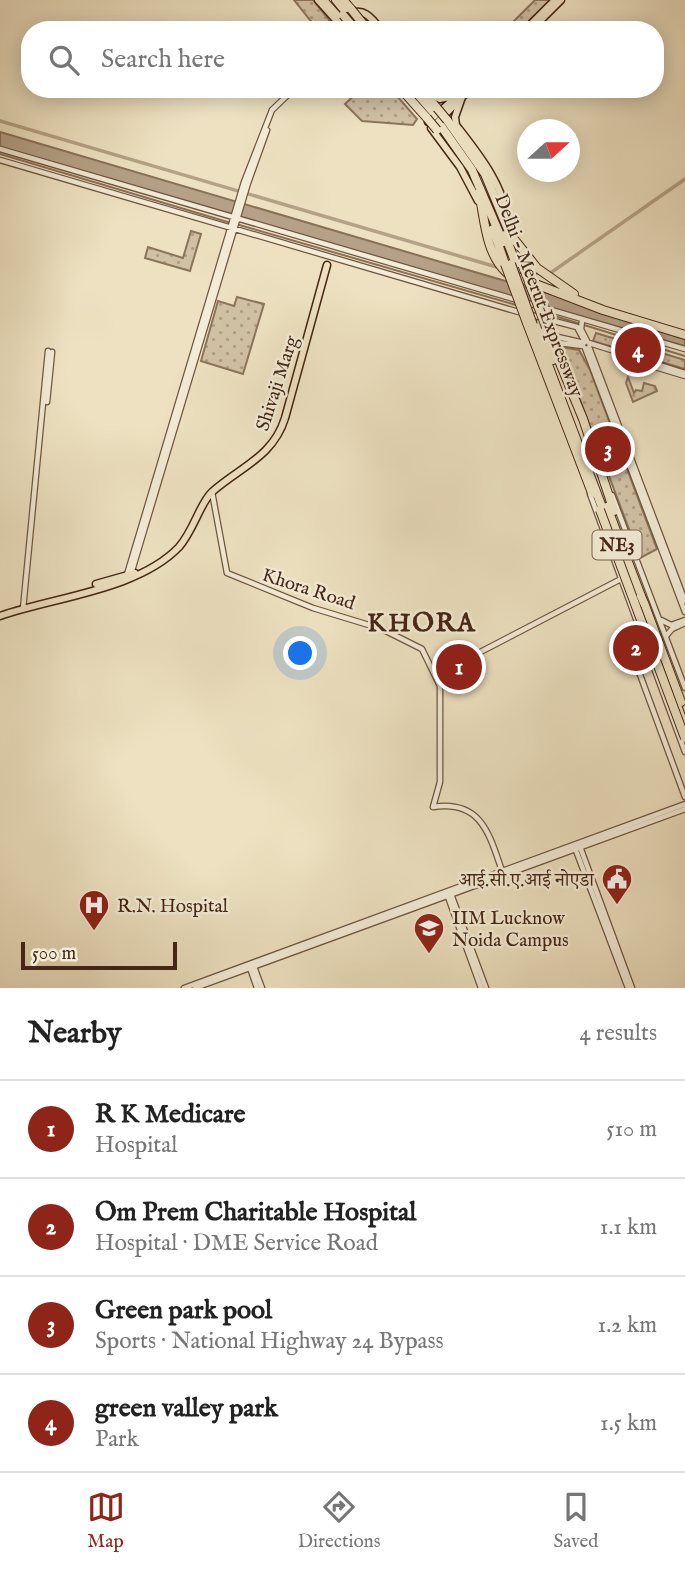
<!DOCTYPE html>
<meta charset="utf-8">
<style>
:root{--surface:#fff;--page:#f2f2f2;--text:#222;--muted:#767676;--line:#e0e0e0;--accent:#8f2418}
body{margin:0;font-family:"IM FELL English","Noto Serif Devanagari",serif;background:var(--page);color:var(--text)}
.compass{position:absolute;left:517px;top:119px;width:63px;height:63px;border-radius:50%;background:var(--surface);box-shadow:0 4px 18px #0003;rotate:69deg}
.scale{position:absolute;left:21px;bottom:18px;width:156px;box-sizing:border-box;padding-left:7px;border:4px solid #462615;border-top:0;font-size:19px;line-height:24px;white-space:nowrap;color:#462615;-webkit-text-stroke:5px #f3ecd7;paint-order:stroke}
.you{position:absolute;left:301px;top:654px;width:24px;height:24px;margin:-18px;border:5px solid #fff;border-radius:50%;background:#1a73e8;box-shadow:0 0 0 10px #1a73e833}
.badge{display:grid;place-items:center;width:46px;height:46px;border-radius:50%;background:var(--accent);color:#fff;font-size:23px;font-weight:700}
.pin{position:absolute;translate:-50% -50%;border:4px solid #fff;box-shadow:0 2px 7px #0006}
.list{margin:0;padding:0;list-style:none}
h2{display:flex;justify-content:space-between;align-items:center;height:91px;margin:0;padding:0 28px;font-size:30px}
h2 small{font-size:23px;font-weight:400;color:var(--muted)}
.list li{display:grid;grid-template-columns:46px 1fr auto;gap:21px;align-items:center;box-sizing:border-box;height:98px;padding:0 28px;border-top:2px solid var(--line)}
.list b{display:block;font-size:26px;white-space:nowrap}
.list p{margin:0;font-size:23px;white-space:nowrap;color:var(--muted)}
.list em{font-size:23px;font-style:normal;color:var(--muted)}
.icon{flex:none;width:38px;height:38px;fill:none;stroke:currentColor;stroke-width:2;stroke-linecap:round;stroke-linejoin:round}
.map{position:relative;flex:none;width:685px;height:988px;overflow:hidden}
.search{position:absolute;background:var(--surface);box-shadow:0 4px 18px #0003;left:21px;right:21px;top:21px;height:77px;display:flex;align-items:center;gap:18px;box-sizing:border-box;padding:0 24px;border-radius:28px;color:var(--muted);font-size:26px}
.sheet{height:483px;background:var(--surface)}
nav{display:flex;justify-content:space-around;align-items:center;box-sizing:border-box;height:98px;border-top:2px solid var(--line);background:var(--surface);font-size:19px;color:var(--muted)}
nav a{display:grid;justify-items:center;gap:4px}
nav .on{color:var(--accent)}
.map>svg:first-child{display:block}
.park{fill:url(#park-dots);stroke:#8c745c;stroke-width:2}
.water{fill:#b4a187;stroke:#887059;stroke-width:2}
.lines{fill:none;stroke-linecap:round;stroke-linejoin:round}
.stream{stroke:#887059;stroke-width:2}
.canal{stroke:#b4a187;stroke-width:3.5}
.minor-casing{stroke:#705540;stroke-width:7}
.major-casing{stroke:#462615;stroke-width:9}
.highway-casing{stroke:#462615;stroke-width:10}
.minor{stroke:#f3ecd7;stroke-width:4.5}
.major{stroke:#ede1c1;stroke-width:6}
.highway{stroke:#ede1c1;stroke-width:8}
.highway-bridge-casing{stroke:#462615;stroke-width:10;stroke-linecap:butt}
.highway-bridge{stroke:#ede1c1;stroke-width:8}
.labels{text-anchor:middle;stroke-width:5;stroke-linejoin:round;paint-order:stroke}
.shield{fill:#f3ecd7;stroke:#7a614f;stroke-width:2}
.shield-label{font-size:18px;font-weight:bold;fill:#462615}
.street-label{font-size:19px;fill:#462615;stroke:#f3ecd7}
.poi-label{font-size:19px;fill:#462615;stroke:#f3ecd7;text-anchor:start}
.district-label{font-size:26px;font-weight:bold;letter-spacing:2px;fill:#462615;stroke:#f3ecd7}
</style>
<div class="map">
<svg width="685" height="988" viewBox="0 0 685 988">
<defs>
<pattern id="park-dots" width="8" height="8" patternUnits="userSpaceOnUse" patternTransform="scale(1.75)"><rect width="8" height="8" fill="#d1c1a4"/><path d="M2 2h.1M6 6h.1" fill="none" stroke="#ab9d84" stroke-width="1.8" stroke-linecap="round"/></pattern>
</defs>
<rect width="100%" height="100%" fill="#ede1c1"/>
<filter id="stains"><feTurbulence type="fractalNoise" baseFrequency=".00286" numOctaves="4"/><feColorMatrix values="0 0 0 0 .2 0 0 0 0 .09 0 0 0 0 .02 0 0 0 .5 -.17"/></filter>
<radialGradient id="worn" r=".72"><stop offset=".6" stop-color="#630" stop-opacity="0"/><stop offset="1" stop-color="#630" stop-opacity=".3"/></radialGradient>
<path class="park" d="M294 0H313L337 30H318Z
M535 0H550L520 30H505Z
M361 89H391L417 119 413 125 362 121 345 104Z
M191 231 201 234 190 271 145 258 148 247 183 258Z
M237 297 264 304 243 374 201 361 218 301 234 306Z
M596 333 685 360V369L593 341Z
M560 347 579 350 590 370 657 549 640 558Z
M628 377 634 393 636 390 642 391 644 383 655 386 657 391 633 402 626 383Z"/>
<path class="water" d="M0 132 685 334V349L0 147Z"/>
<g class="lines">
<path class="stream" d="M0 154 231 223
M236 224 516 305
M545 313 685 356"/>
<path class="canal" d="M0 121 500 268
M515 270 542 274
M549 274 685 179"/>
<g class="minor-casing">
<path id="minor" d="M0 149 685 349
M0 160 522 313
M531 315 577 327
M582 321 581 329 587 341
M577 327 585 342
M549 335 584 343
M589 343 685 373
M589 347 685 601
M554 348 559 343 583 346
M585 348 685 612
M619 356 685 376
M47 402 52 352
M212 492 227 573 313 608 382 629 422 649 440 686V782L433 807C481 800 489 833 502 871
M590 494 685 752
M612 495 685 688
M131 574 248 183 267 130
M126 578 244 182 272 110 294 89
M23 609 48 351
M661 620 671 625 685 620
M666 636 672 629 685 623
M647 651 635 661 685 797
M436 675 621 579
M579 844 632 988
M575 848 628 988
M447 894 481 988
M451 894 486 988
M253 964 262 988
M249 965 257 988
M184 988 685 804
M195 988 685 809"/>
</g>
<g class="major-casing">
<path id="major" d="M318 0 344 29
M344 30 347 16C362 5 372 18 381 30
M525 30 555 0
M531 30 561 0
M428 93 440 99 454 96
M462 97 455 117 456 125C477 152 506 187 507 223
M428 122 464 90
M431 128 460 167 478 201
M432 128 470 89
M96 584 135 573
M0 616C54 597 138 590 179 547 194 530 200 503 212 492 240 467 273 457 285 418L327 265"/>
</g>
<g class="highway-casing">
<path id="highway" d="M323 0 339 18
M336 0 346 12
M343 0 351 9
M401 89 427 118
M413 89 433 112
M421 89 437 108
M447 120 485 174 512 239
M441 126 472 170 503 242
M479 193C485 219 485 253 507 273L603 310 685 335
M493 229 505 264
M510 234 537 268 574 294
M505 235 516 264
M527 323 592 493
M539 324 553 360
M533 325 605 515
M553 346 583 419 614 511
M607 507 641 596
M644 603 681 702
M674 697 685 727"/>
</g>
<use href="#minor" class="minor"/>
<use href="#major" class="major"/>
<use href="#highway" class="highway"/>
<g class="highway-bridge-casing">
<path id="highway-bridge" d="M351 9 368 30
M343 15 356 30
M437 108 447 120
M427 118 437 130
M505 264 527 323
M511 264 533 325
M523 266 546 327
M600 510 685 738
M641 596 644 603"/>
</g>
<use href="#highway-bridge" class="highway-bridge"/>
</g>
<defs>
<g id="civic-pin" transform="scale(1.575)"><path d="M0 17L-7.5 6A9.5 9.5 0 1 1 7.5 6Z" fill="#8f2418" stroke="#f3ecd7"/><path d="M-.6-6.5H3V-4.5H.6V-3L4-1V1h2V6H-6V1h2V-1L-.6-3ZM-1.2 2.5V6h2.4V2.5Z" fill="#fff"/></g>
<g id="hospital-pin" transform="scale(1.575)"><path d="M0 17L-7.5 6A9.5 9.5 0 1 1 7.5 6Z" fill="#8f2418" stroke="#f3ecd7"/><path d="M-5-5h3v3.5h4V-5h3V5h-3V1.5h-4V5h-3Z" fill="#fff"/></g>
<g id="university-pin" transform="scale(1.575)"><path d="M0 17L-7.5 6A9.5 9.5 0 1 1 7.5 6Z" fill="#8f2418" stroke="#f3ecd7"/><path d="M0-5L7-2L0 1L-7-2ZM-4 1L0 2.5L4 1V4Q0 6-4 4Z" fill="#fff"/></g>
</defs>
<g fill-rule="evenodd">
<use href="#civic-pin" x="617" y="879"/>
<use href="#hospital-pin" x="94" y="905"/>
<use href="#university-pin" x="429" y="928"/>
</g>
<g class="labels">
<rect class="shield" x="592.5" y="530.5" width="49" height="29" rx="5"/>
<g class="shield-label">
<text x="617" y="551">NE3</text>
</g>
<g class="street-label">
<text transform="translate(540 295) rotate(69)" y="7">Delhi - Meerut Expressway</text>
<text transform="translate(276 383) rotate(-72)" y="7">Shivaji Marg</text>
<text transform="translate(309 588) rotate(18)" y="7">Khora Road</text>
</g>
<g class="poi-label">
<text x="594" y="886" text-anchor="end">आई.सी.ए.आई नोएडा</text>
<text x="117" y="912">R.N. Hospital</text>
<text x="452" y="924">IIM Lucknow<tspan x="452" dy="22">Noida Campus</tspan></text>
</g>
<g class="district-label">
<text x="422" y="631">KHORA</text>
</g>
</g>
<rect width="100%" height="100%" filter="url(#stains)"/>
<rect width="100%" height="100%" fill="url(#worn)"/>
</svg>
<svg class="compass" viewBox="-18 -18 36 36"><path d="M0-13l5 13h-10z" fill="#e53935"/><path d="M0 13l5-13h-10z" fill="#767676"/></svg>
<div class="scale">500 m</div>
<div class="you"></div>
<div class="pin badge" style="left:459px;top:667px">1</div>
<div class="pin badge" style="left:636px;top:648px">2</div>
<div class="pin badge" style="left:608px;top:449px">3</div>
<div class="pin badge" style="left:638px;top:350px">4</div>
<div class="search"><svg class="icon" aria-label="search" viewBox="0 0 24 24"><circle cx="10" cy="10" r="6"/><path d="M15 15l6 6"/></svg>Search here</div>
</div>
<section class="sheet">
<h2>Nearby<small>4 results</small></h2>
<ul class="list">
<li><span class="badge">1</span><div><b>R K Medicare</b><p>Hospital</p></div><em>510 m</em></li>
<li><span class="badge">2</span><div><b>Om Prem Charitable Hospital</b><p>Hospital · DME Service Road</p></div><em>1.1 km</em></li>
<li><span class="badge">3</span><div><b>Green park pool</b><p>Sports · National Highway 24 Bypass</p></div><em>1.2 km</em></li>
<li><span class="badge">4</span><div><b>green valley park</b><p>Park</p></div><em>1.5 km</em></li>
</ul>
</section>
<nav>
<a class="on"><svg class="icon" aria-label="map" viewBox="0 0 24 24"><path d="M3 6l6-2 6 2 6-2v14l-6 2-6-2-6 2zM9 4v14M15 6v14"/></svg>Map</a>
<a><svg class="icon" aria-label="directions" viewBox="0 0 24 24"><path d="M12 3l9 9-9 9-9-9zM9 14v-3h6M13 9l2 2-2 2"/></svg>Directions</a>
<a><svg class="icon" aria-label="saved" viewBox="0 0 24 24"><path d="M7 4h10v16l-5-4-5 4z"/></svg>Saved</a>
</nav>
